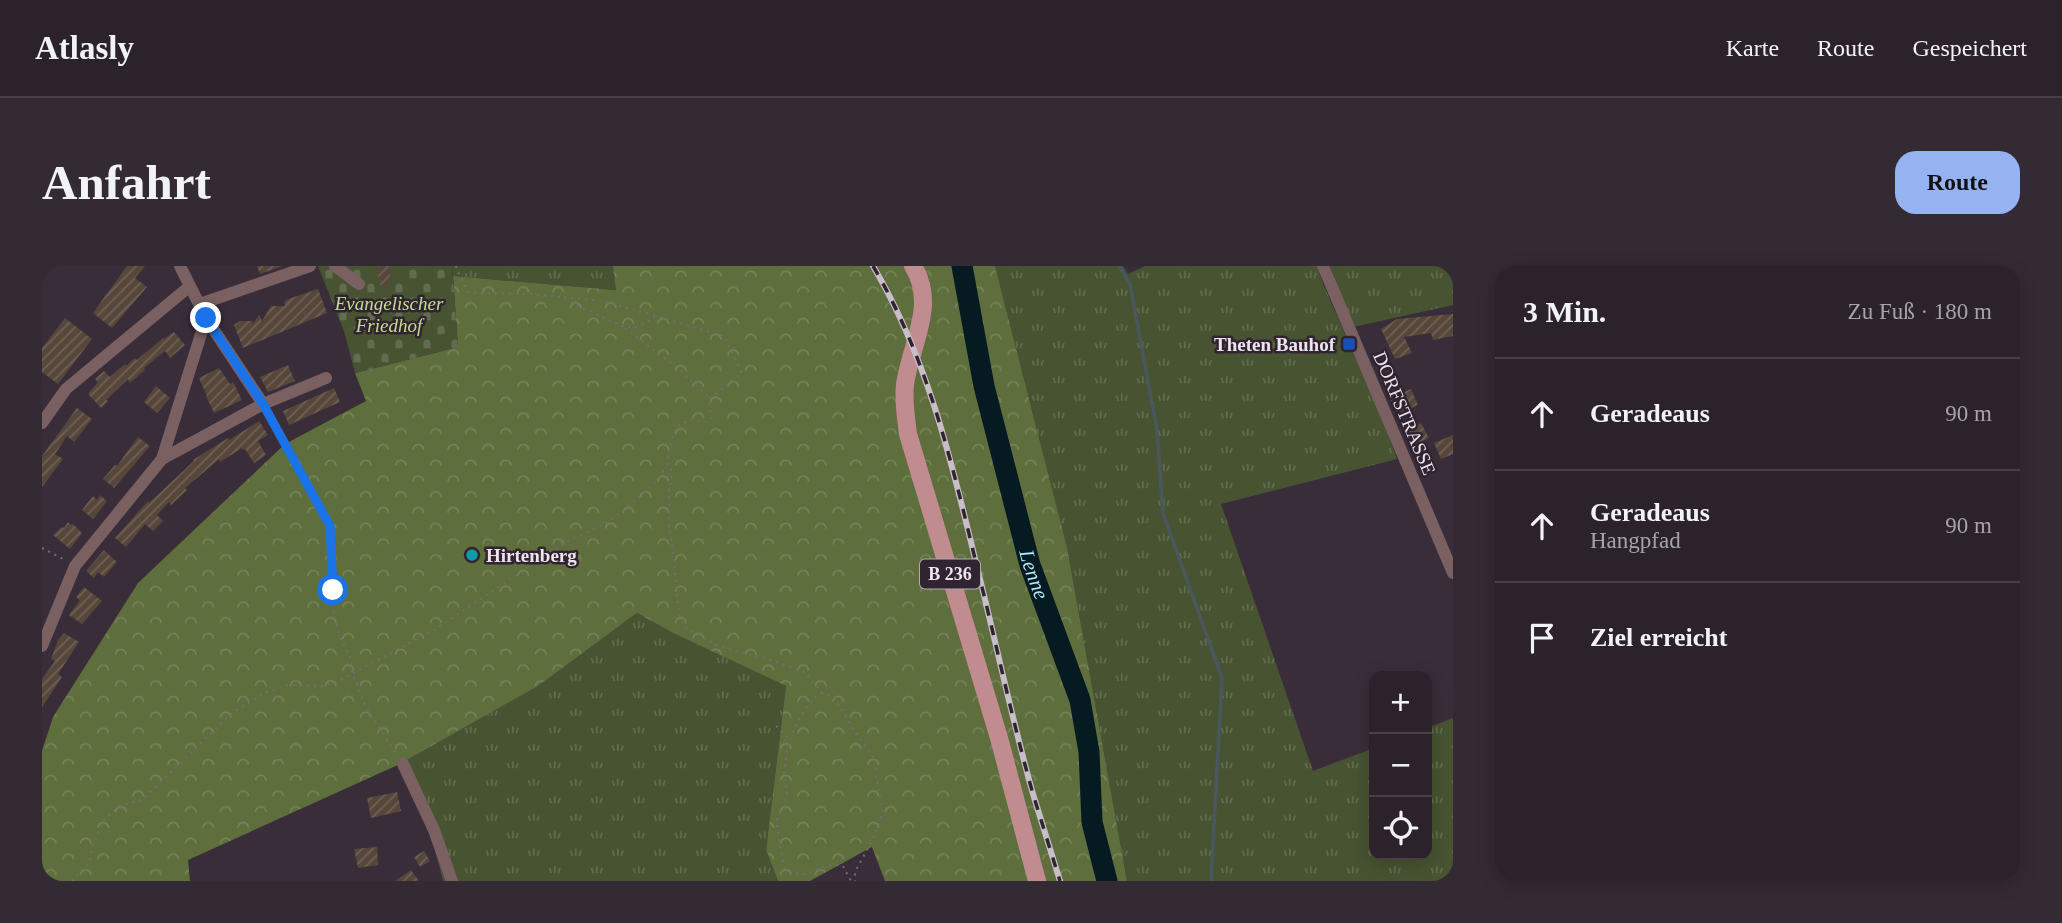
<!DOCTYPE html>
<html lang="de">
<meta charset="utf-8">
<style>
:root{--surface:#2c222c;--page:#342a34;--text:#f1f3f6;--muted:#a6a4a9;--line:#483f48;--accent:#95b2f1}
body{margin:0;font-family:"Times New Roman",serif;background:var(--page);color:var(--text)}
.controls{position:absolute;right:21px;bottom:21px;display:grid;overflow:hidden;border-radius:14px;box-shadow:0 4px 18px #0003}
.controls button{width:63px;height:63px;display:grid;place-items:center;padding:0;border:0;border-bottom:2px solid var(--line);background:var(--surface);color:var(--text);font:35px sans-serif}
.stop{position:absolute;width:21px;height:21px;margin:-16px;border:5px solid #1a73e8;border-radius:50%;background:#fff}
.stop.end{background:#1a73e8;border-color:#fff;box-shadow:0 2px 7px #0008}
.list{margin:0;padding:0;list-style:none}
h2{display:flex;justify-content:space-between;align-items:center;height:91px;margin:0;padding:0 28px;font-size:30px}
h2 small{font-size:23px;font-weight:400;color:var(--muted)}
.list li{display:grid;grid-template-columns:46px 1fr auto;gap:21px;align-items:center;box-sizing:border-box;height:112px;padding:0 28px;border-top:2px solid var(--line)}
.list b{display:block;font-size:26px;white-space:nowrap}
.list p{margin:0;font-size:23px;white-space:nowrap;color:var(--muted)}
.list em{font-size:23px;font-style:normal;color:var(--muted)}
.icon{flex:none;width:38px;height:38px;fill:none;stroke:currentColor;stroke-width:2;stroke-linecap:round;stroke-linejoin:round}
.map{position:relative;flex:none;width:1411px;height:615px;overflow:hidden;border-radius:21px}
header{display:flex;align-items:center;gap:42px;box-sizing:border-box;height:98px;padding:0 35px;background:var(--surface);border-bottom:2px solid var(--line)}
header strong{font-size:33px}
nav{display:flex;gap:38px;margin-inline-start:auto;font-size:24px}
.intro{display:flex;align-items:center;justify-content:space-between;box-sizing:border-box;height:168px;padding:0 42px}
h1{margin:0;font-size:49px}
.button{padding:18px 32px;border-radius:21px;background:var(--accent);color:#111;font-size:24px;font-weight:700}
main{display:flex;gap:42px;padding:0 42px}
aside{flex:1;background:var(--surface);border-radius:21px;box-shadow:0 4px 18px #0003}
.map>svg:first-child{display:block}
.grass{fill:url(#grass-tufts)}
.forest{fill:url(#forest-crowns)}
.cemetery{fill:url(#cemetery-stones)}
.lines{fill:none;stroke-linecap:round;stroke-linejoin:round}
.stream{stroke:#4b575e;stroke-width:3.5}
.river{stroke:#051b21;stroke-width:21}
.building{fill:url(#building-hatch)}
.path{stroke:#776b77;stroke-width:2;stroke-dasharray:2 5;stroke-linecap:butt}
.street{stroke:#7a6061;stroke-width:12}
.primary{stroke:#c18c8f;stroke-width:18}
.rail-casing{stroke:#c8bec8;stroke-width:6}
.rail{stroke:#302430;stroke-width:3.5;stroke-dasharray:10;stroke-linecap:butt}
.route{stroke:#1a73e8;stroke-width:9}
.transit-dot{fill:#1a4fb4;stroke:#302430;stroke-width:2.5}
.culture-dot{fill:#0f9aa8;stroke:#302430;stroke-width:2.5}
.labels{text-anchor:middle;stroke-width:5;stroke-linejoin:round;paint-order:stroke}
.shield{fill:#302430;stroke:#b4aab4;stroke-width:2}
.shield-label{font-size:18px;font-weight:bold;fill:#ede4ed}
.park-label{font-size:19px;font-style:italic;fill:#c3dd8f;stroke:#302430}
.poi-label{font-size:19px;font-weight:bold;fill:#ede4ed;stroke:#302430;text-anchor:end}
.street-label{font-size:19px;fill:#ede4ed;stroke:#302430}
.water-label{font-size:21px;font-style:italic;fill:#b0eafb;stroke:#302430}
</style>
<header>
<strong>Atlasly</strong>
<nav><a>Karte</a><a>Route</a><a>Gespeichert</a></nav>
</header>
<div class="intro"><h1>Anfahrt</h1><a class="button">Route</a></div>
<main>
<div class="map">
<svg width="1411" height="615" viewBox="0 0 1411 615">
<defs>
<pattern id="grass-tufts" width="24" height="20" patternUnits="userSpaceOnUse" patternTransform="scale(1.75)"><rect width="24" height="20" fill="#485332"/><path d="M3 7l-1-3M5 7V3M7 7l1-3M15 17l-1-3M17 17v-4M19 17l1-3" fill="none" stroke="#636c50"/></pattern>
<pattern id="forest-crowns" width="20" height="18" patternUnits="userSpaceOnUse" patternTransform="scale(1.75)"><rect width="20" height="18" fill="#5e6e3c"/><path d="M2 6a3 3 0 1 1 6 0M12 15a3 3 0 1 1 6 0" fill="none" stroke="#758358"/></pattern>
<pattern id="cemetery-stones" width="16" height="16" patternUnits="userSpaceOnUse" patternTransform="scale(1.75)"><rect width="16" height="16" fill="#485332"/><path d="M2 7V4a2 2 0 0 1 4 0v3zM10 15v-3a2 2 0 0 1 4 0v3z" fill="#636c50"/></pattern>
<pattern id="building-hatch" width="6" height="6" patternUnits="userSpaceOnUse" patternTransform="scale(1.75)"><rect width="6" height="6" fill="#56473a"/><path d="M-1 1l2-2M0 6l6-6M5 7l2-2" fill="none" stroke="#6f6157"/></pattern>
</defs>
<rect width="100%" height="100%" fill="#3a2d3a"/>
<path class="grass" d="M410 0H571L575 24 411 10Z
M953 0H1081L1086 8 1103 0H1275L1281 18 1340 152 1355 193 1179 238 1271 505 1332 482V589H1385V462L1411 452V615H1085L1025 281Z
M1288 0H1411V39L1311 61Z
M595 347 631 367 744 420 724 584 736 615H401L389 568 358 498 496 420Z"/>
<path class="forest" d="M571 0H953L1025 281 1085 615H843L830 581 768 615H736L724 584 744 420 631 367 595 347 496 420 358 498 146 594 148 615H0V485L11 451 96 317 243 178 324 135 313 107 416 81 411 10 574 24Z"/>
<path class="cemetery" d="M276 0H410L416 81 313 107 302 65Z"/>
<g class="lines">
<path class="stream" d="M1077 0 1088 18 1115 164 1121 247 1180 412 1169 615"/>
<path class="river" id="s1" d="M920 0 942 120 988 299 1038 434 1047 486 1050 556 1065 615"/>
</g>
<path class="building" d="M85 0H103L93 12 105 21 70 62 51 47Z
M215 0H241L218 8Z
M336 0H348V19H336Z
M276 23 285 47 201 82 192 59 198 55H210L211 58 217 49 220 55 229 40H243L242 36 246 33Z
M1411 48V70L1391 74 1389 67 1362 71 1370 87 1353 93 1339 63 1355 53Z
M23 52 50 73 16 118 0 106V82Z
M132 66 143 79 128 92 123 85 102 102 103 104 88 117 86 113 64 134 66 135 59 142 46 128 56 116 53 113 62 105 68 111 83 98 84 100 93 92 95 94 121 72 122 73Z
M246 99 253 115 226 126 218 111Z
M177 102 188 118 191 116 200 134 172 147 164 130H165L157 112Z
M114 120 128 132 115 147 102 136Z
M292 122 298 136 247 159 241 145Z
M1369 123 1376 139 1355 148 1348 132Z
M35 142 50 153 32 176 25 170 13 188 21 193 0 221V190Z
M217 155 226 169 216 175 224 189 212 197 203 183 201 184 200 182 178 196 177 193 143 222 145 224 129 239 127 236 115 249 121 255 111 265 103 258 84 281 73 272 106 235 107 237 152 195 151 194 186 172 187 174Z
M1379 157 1387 172 1372 179 1365 164Z
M1411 169V188L1399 193 1392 177Z
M96 171 108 180 72 222 61 213 73 199 75 200Z
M58 229 65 235 51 253 40 244 51 230 55 234Z
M26 256 29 259 31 258 40 267 28 283 11 269 20 261 22 262Z
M62 284 75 296 62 311 56 306 52 312 44 305Z
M42 321 60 335 40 358 27 349 38 334 34 331Z
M22 367 37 376 16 408 20 411 0 441V413L13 395 9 393 16 374Z
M355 526 359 545 329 552 325 532Z
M335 581 336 599 316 602 312 583Z
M382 585 388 595 378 601 372 591Z
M369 604 377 615H353Z"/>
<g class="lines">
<path class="path" d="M414 0 415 4 427 27 488 28 517 31 582 61H596L615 50 683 71 700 107 667 133 669 153 663 156 648 154 635 160 627 182 625 200 629 204V217L627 223V264L631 285 637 349 644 362 678 381 723 392 762 406 781 427 792 431 812 464 835 497 834 511 841 546 832 571 813 606V615
M522 31 560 35 615 50
M583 62 638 104 667 132
M228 150 288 260 292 347 297 369 308 391 310 406 324 441 354 488
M0 282 23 294
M780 427 775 428C752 456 746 471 742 507 742 515 745 522 745 529 744 539 737 546 735 554 734 563 741 593 743 603 769 615 767 602 789 599 790 598 800 600 801 600L809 615
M734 460 747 473
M30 615 48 595 50 581 61 555 77 540 100 534 190 447 225 426 246 419 281 420 298 414 392 364 529 273 561 259 581 245 615 214 624 201"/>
<path class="street" d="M293 0 317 18
M1281 0 1411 307
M158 38 268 0
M164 52 221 138
M0 157 24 123 148 20
M120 193 164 52 138 0
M0 380 33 300 120 193 221 138 284 112
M361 498 392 564 410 615"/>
<path class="primary" d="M871 0C895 38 869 78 863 118 861 135 864 151 866 168L957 472 995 615"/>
<g class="rail-casing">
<path id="rail" d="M831 0C886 93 910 197 935 301 954 376 970 454 991 528 1000 557 1009 586 1018 615"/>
</g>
<use href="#rail" class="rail"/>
</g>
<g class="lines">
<path class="route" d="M164 52 221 138 288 260 291 324"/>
</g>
<rect class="transit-dot" x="1300" y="71" width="14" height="14" rx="3.5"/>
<circle class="culture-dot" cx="430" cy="289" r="7"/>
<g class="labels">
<rect class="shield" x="878" y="293.5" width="60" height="29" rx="5"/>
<g class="shield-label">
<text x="908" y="314">B 236</text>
</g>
<g class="park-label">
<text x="347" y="44">Evangelischer<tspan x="347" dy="22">Friedhof</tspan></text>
</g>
<g class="poi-label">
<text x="1293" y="85">Theten Bauhof</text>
<text x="444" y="296" text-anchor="start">Hirtenberg</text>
</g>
<g class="street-label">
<text transform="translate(1363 147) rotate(67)" y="7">DORFSTRASSE</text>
</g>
<g class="water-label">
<text dy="7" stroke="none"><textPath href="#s1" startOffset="317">Lenne</textPath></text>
</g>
</g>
</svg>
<div class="controls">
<button>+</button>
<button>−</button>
<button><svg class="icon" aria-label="locate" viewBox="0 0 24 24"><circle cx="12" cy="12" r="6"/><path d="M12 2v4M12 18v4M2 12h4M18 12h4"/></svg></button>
</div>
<div class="stop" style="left:291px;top:324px"></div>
<div class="stop end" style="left:164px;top:52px"></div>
</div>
<aside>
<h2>3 Min.<small>Zu Fuß · 180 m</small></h2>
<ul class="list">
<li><svg class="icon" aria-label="ahead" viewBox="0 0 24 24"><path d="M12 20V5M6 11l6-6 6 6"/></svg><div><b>Geradeaus</b></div><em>90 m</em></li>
<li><svg class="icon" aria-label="ahead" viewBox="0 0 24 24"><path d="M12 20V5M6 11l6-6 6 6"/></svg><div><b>Geradeaus</b><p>Hangpfad</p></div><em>90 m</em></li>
<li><svg class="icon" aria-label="arrive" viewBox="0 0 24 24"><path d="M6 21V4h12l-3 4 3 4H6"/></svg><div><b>Ziel erreicht</b></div></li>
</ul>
</aside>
</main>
